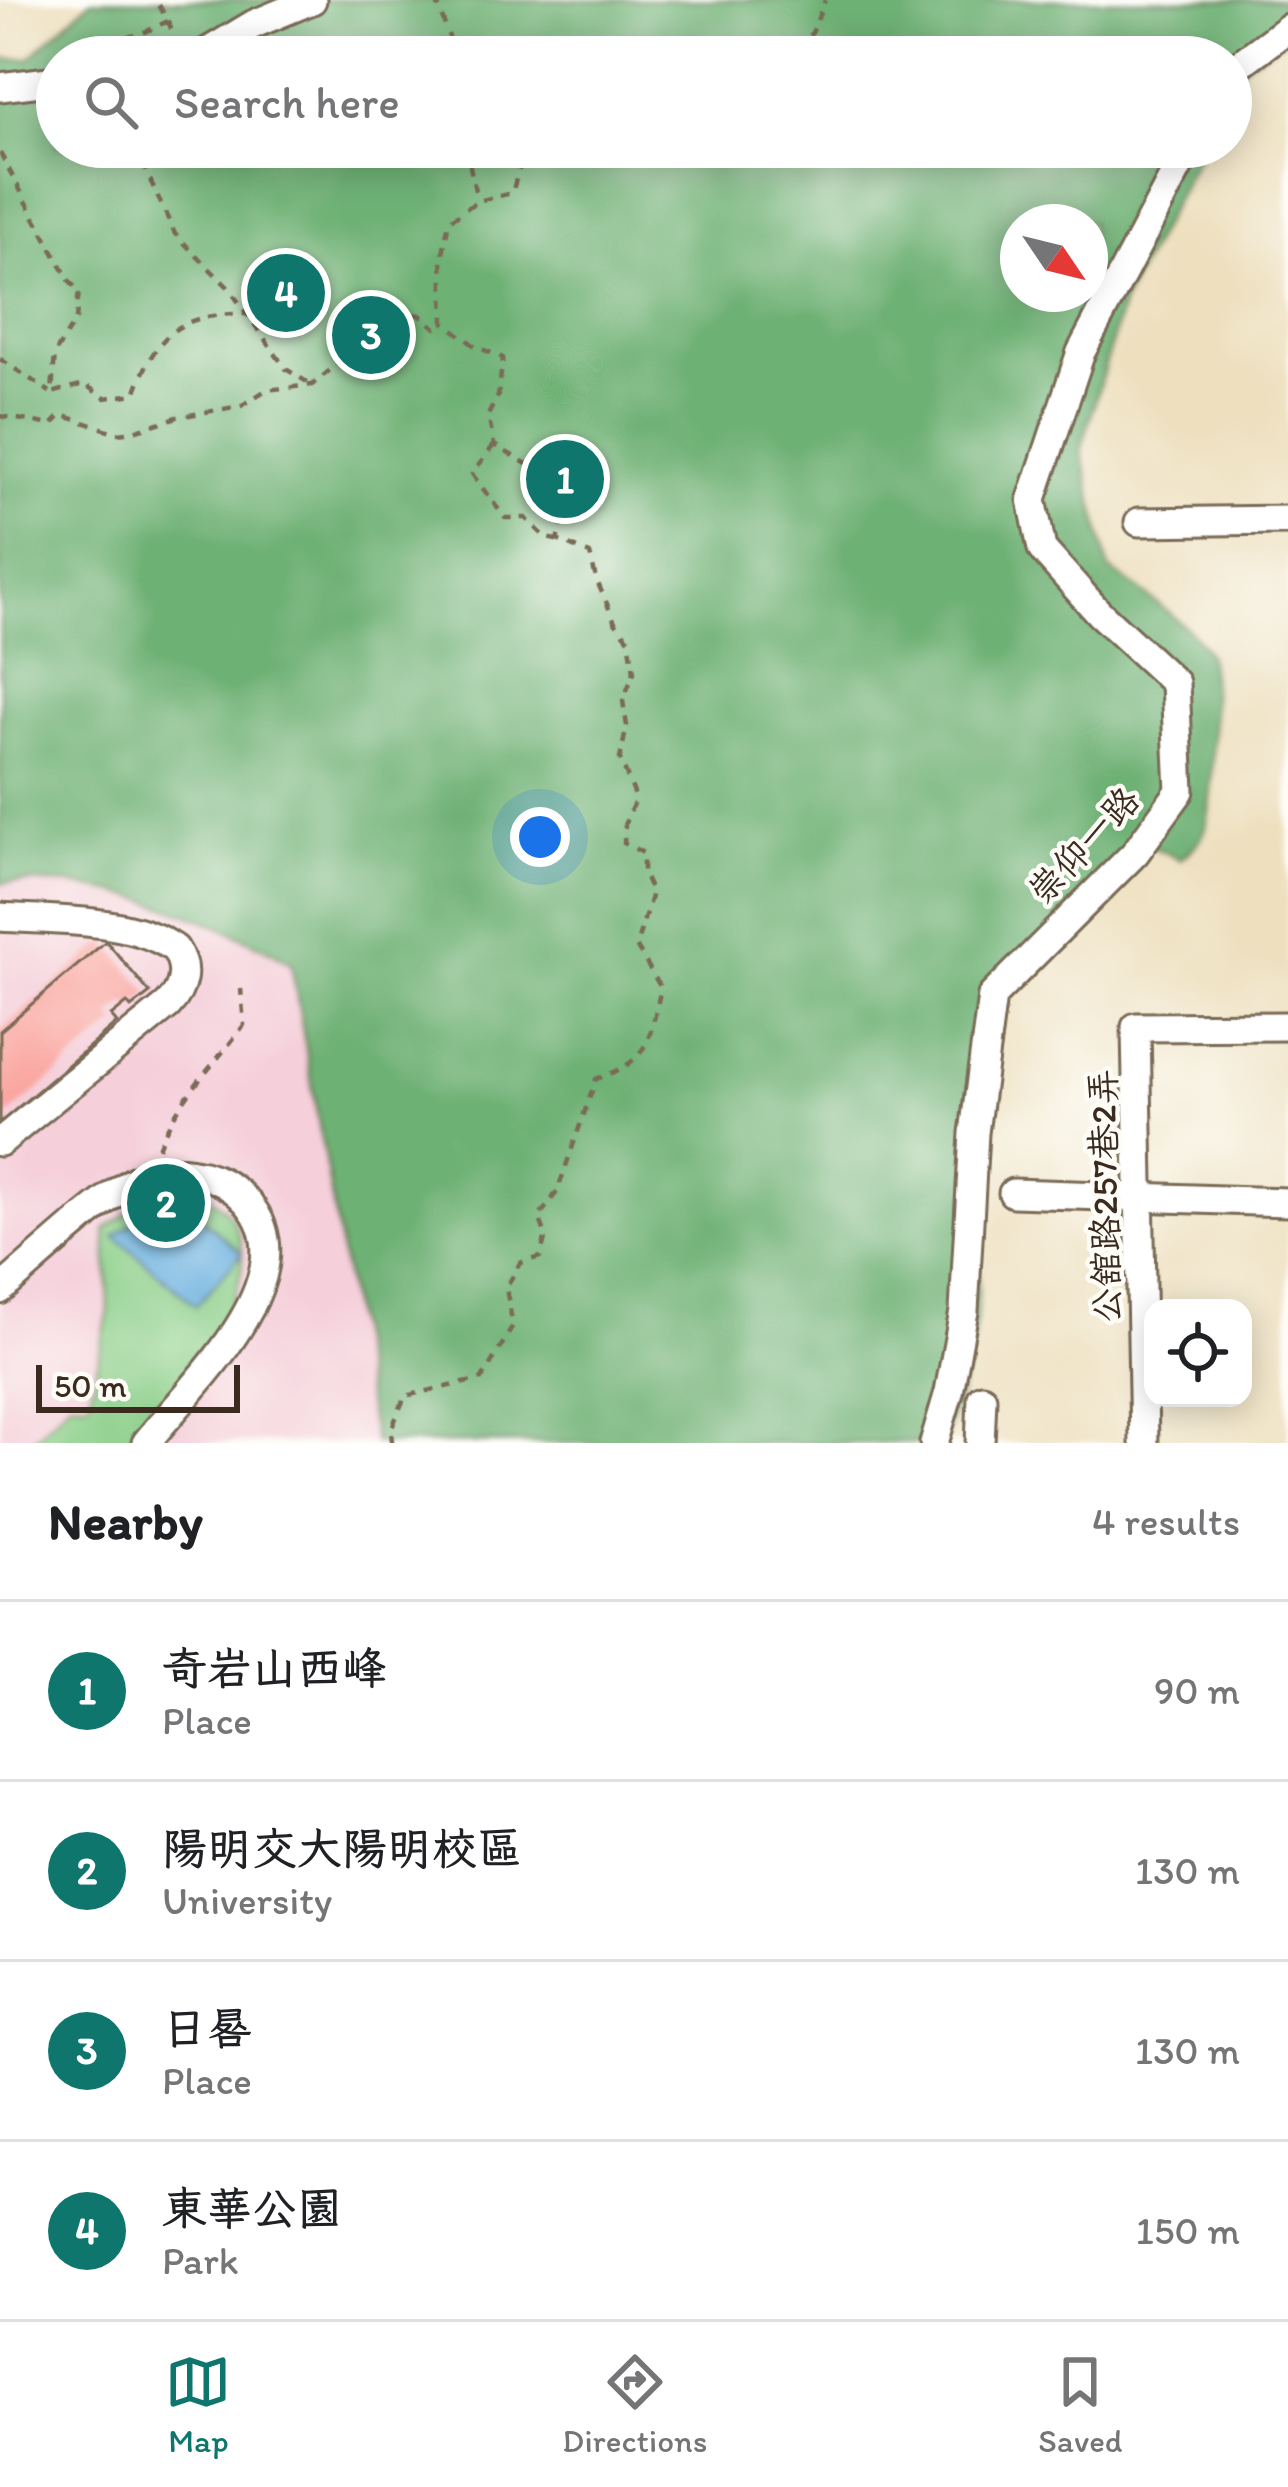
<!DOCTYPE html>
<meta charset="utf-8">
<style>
:root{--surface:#fff;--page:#f2f2f2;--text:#202124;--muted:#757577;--line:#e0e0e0;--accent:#0f766e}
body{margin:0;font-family:Itim,"LXGW WenKai TC",sans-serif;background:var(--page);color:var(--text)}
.controls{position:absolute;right:36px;bottom:36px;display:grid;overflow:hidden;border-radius:24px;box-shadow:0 6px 30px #0003}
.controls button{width:108px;height:108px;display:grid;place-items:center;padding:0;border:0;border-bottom:3px solid var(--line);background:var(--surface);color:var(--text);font:60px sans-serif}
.compass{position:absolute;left:1000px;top:204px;width:108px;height:108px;border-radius:50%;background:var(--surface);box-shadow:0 6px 30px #0003;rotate:125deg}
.scale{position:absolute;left:36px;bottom:30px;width:204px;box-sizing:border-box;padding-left:12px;border:6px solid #3b2a1e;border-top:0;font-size:33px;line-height:42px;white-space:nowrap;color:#3b2a1e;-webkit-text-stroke:9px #fdfcf7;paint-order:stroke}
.you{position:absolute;left:540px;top:837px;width:42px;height:42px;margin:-30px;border:9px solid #fff;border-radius:50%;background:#1a73e8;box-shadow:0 0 0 18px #1a73e833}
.badge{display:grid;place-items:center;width:78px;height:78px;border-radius:50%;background:var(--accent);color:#fff;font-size:39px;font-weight:700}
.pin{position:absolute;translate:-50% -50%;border:6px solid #fff;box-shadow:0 3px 12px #0006}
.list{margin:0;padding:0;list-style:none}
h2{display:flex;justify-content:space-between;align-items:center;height:156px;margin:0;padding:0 48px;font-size:51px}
h2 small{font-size:39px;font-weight:400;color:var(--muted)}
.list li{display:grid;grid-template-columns:78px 1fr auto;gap:36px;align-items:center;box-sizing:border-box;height:180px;padding:0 48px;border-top:3px solid var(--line)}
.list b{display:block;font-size:45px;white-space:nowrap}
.list p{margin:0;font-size:39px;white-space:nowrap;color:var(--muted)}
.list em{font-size:39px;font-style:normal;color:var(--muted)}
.icon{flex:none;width:66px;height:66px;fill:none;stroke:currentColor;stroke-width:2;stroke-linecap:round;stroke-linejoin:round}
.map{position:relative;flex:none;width:1288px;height:1443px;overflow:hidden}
.search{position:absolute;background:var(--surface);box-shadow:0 6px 30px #0003;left:36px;right:36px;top:36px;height:132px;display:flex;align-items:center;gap:30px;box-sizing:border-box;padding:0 42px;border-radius:66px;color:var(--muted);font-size:45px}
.sheet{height:876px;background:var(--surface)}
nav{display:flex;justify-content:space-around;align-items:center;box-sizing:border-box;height:168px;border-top:3px solid var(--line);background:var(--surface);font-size:33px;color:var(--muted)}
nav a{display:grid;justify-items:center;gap:6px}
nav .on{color:var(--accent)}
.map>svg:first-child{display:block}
.built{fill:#f5cfda}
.green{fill:#89ce87;stroke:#627c52;stroke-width:3}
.forest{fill:#6eb174;stroke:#546e49;stroke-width:3;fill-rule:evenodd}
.water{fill:#69b0e0;stroke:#526d7f;stroke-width:3}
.building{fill:#faa49f}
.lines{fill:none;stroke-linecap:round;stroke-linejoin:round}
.minor-casing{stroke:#7a6a56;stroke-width:33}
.path{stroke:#7a6a56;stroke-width:4.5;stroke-dasharray:9 9;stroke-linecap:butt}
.minor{stroke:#fff;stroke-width:27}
.labels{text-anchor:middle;stroke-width:9;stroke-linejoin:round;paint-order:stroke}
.street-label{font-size:36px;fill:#3b2a1e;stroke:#fdfcf7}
</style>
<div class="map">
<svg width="1288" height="1443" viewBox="0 0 1288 1443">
<rect width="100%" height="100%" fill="#fdfcf7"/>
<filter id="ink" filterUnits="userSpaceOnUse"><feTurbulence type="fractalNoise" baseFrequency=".00833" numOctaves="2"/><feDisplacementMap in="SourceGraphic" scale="24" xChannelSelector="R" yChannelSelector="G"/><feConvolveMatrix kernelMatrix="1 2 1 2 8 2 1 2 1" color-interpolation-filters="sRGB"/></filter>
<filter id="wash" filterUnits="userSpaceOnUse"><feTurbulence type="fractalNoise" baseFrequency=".004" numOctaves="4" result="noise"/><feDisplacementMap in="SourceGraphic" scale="48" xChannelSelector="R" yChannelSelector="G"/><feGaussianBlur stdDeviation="2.7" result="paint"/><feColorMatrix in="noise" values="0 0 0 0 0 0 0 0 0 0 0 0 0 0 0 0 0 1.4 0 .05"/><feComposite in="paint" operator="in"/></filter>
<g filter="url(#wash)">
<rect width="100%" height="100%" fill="#eee0bf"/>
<path class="built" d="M42 881 171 907 239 933 291 963 374 1443H0V883Z"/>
<path class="green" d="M177 1190C199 1190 220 1199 232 1219 275 1293 170 1389 127 1443H30L70 1401 89 1402 109 1310 106 1229 147 1198Z"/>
<path class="forest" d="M91 0H1288V38L1244 65 1231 91V57H57V147H1202L1124 298 1081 450 1109 569C1132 585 1197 629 1207 654 1216 678 1213 796 1207 823 1204 839 1192 849 1180 859L1150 846 1003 989 969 1225C992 1297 967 1374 944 1443H374L291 963C204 913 101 877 0 883V59L30 58ZM1018 222H1090V294H1018Z"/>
<path class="water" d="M174 1194 242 1253 196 1306 115 1236Z"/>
<g id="blocks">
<path class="building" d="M106 941 150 993 131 1008 127 1003 111 1016 117 1023 0 1123V1031Z"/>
</g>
</g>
<g filter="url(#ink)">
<use href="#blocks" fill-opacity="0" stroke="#7a6a56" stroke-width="3"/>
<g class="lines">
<g class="minor-casing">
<path id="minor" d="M199 57 254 24 312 0
M1231 75 1237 66 1288 28
M0 87 57 80
M1139 522 1288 520
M0 917C52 921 132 917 175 949 188 968 184 988 168 1005L0 1142
M1013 1193 1288 1202
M0 1290C31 1265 112 1187 145 1176 172 1167 209 1171 233 1189 327 1262 194 1382 146 1443
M934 1443 949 1392 964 1311 974 1133 992 996 1135 853 1180 791 1175 683 1099 613 1042 549 1032 499 1081 352 1189 147
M980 1443 982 1398
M1144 1443 1136 1027 1288 1026"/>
</g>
<path class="path" d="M436 0 456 57
M168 21 177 44
M109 57 107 41 141 34 168 21 156 0
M780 57 812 33 825 0
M135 147 175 234 228 287 286 369 310 384
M466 147 477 200
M0 153 69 280 79 291 76 319 55 353 52 393 84 384 105 398 135 394C156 333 180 313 246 314
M0 359 50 392
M0 416 52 425 61 415 118 433 134 431 177 417 241 406 266 390 312 385 345 358 378 308 420 315 436 328 444 322
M494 445 472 474 505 518H526L546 538 556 540
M158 1148C177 1099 214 1066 244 1025L241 989
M392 1443 391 1430 405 1396 482 1379 513 1326 506 1288 520 1263 540 1257 546 1235 539 1217 557 1192 596 1079C651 1061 649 1039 661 988L636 946 652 893 643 874V853L624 843 625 823 636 798 620 759 627 726 623 701 634 672 629 639 615 622 596 579 590 554 557 540 574 491 494 445 488 415 498 396 503 358 475 346 444 322 442 258 449 221 477 201 512 193 519 169 533 147"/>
<use href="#minor" class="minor"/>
</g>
</g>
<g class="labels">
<g class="street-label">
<text transform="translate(1083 845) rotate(-47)" y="13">崇仰一路</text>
<text transform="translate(1104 1196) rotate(-91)" y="13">公舘路257巷2弄</text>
</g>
</g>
</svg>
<div class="controls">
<button><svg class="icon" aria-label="locate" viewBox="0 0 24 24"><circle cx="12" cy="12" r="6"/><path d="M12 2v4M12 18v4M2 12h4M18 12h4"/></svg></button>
</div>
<svg class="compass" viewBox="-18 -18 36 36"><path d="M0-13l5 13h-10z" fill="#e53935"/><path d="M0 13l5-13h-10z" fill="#757577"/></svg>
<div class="scale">50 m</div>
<div class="you"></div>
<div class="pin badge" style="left:565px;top:479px">1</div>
<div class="pin badge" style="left:166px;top:1203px">2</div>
<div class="pin badge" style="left:371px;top:335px">3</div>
<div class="pin badge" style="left:286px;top:293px">4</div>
<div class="search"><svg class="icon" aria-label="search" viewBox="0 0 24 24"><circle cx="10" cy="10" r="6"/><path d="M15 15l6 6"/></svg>Search here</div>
</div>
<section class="sheet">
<h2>Nearby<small>4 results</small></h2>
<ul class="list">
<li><span class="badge">1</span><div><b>奇岩山西峰</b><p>Place</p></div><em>90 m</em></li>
<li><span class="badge">2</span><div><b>陽明交大陽明校區</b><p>University</p></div><em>130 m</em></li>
<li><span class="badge">3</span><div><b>日晷</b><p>Place</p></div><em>130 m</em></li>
<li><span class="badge">4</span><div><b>東華公園</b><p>Park</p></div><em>150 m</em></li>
</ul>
</section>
<nav>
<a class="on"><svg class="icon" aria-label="map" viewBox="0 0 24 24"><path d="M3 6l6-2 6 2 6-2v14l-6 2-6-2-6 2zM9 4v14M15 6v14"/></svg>Map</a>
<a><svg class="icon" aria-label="directions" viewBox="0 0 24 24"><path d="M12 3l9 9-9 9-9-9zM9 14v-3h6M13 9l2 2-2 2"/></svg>Directions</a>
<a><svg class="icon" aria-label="saved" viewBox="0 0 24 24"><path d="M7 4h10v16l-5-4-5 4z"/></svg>Saved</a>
</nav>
